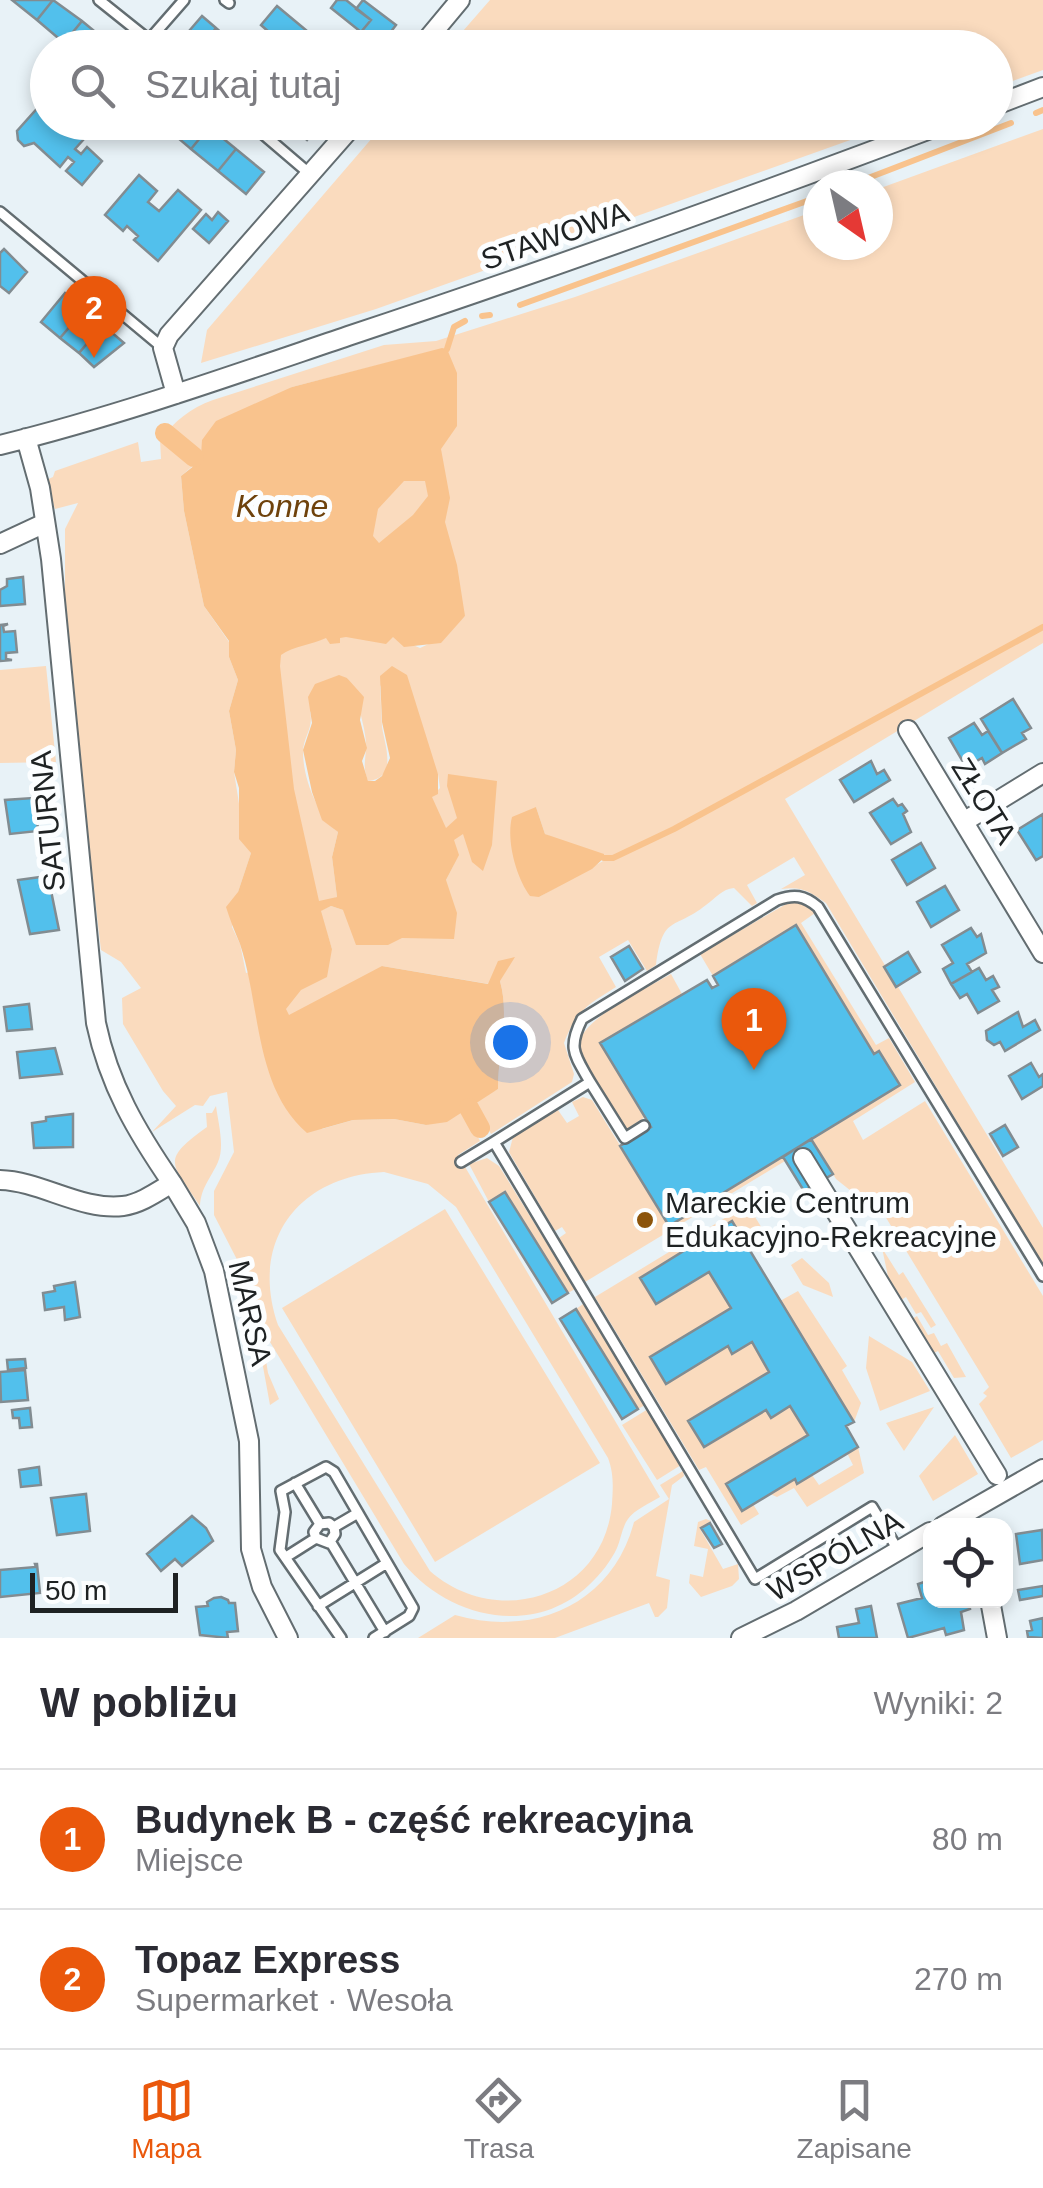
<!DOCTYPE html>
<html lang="pl">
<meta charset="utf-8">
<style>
:root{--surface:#fff;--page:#f7f7f7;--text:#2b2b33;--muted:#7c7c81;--line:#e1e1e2;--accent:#ea580c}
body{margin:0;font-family:Arial,sans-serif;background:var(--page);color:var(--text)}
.controls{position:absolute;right:30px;bottom:30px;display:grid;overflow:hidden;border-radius:20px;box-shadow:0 5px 15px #0003}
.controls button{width:90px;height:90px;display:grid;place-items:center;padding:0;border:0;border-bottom:2px solid var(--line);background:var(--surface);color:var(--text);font:50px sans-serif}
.compass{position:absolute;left:803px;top:170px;width:90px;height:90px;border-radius:50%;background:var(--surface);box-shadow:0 5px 15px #0003;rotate:146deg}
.scale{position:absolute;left:30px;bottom:25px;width:148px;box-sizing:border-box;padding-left:10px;border:5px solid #1e2223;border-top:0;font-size:28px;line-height:35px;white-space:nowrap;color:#1e2223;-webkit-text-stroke:8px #fcfeff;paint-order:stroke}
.you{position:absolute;left:510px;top:1042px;width:35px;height:35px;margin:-25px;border:8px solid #fff;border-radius:50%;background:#1a73e8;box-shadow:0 0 0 15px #1a73e833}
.badge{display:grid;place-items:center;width:65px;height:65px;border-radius:50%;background:var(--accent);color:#fff;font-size:32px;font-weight:700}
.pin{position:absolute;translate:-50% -82px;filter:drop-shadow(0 2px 5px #0008)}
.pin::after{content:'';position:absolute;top:52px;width:35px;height:30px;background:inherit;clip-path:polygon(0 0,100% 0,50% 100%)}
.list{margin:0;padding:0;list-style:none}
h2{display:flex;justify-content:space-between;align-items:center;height:130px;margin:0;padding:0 40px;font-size:42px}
h2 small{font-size:32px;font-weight:400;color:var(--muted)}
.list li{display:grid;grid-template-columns:65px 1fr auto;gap:30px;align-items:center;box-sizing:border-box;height:140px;padding:0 40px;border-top:2px solid var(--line)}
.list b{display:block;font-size:38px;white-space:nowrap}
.list p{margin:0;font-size:32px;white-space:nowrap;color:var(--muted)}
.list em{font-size:32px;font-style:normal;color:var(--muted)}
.icon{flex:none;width:55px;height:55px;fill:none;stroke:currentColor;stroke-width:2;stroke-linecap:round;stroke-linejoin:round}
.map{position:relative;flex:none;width:1043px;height:1638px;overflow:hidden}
.search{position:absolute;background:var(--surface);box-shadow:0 5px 15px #0003;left:30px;right:30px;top:30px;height:110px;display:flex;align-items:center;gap:25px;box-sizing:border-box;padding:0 35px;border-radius:55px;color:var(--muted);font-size:38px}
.sheet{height:410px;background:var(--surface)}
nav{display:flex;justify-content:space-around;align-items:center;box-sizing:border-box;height:140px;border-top:2px solid var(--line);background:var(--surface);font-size:28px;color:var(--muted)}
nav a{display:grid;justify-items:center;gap:5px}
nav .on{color:var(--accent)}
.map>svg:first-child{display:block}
.green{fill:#fadbbe;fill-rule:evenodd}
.water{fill:#f9c38d;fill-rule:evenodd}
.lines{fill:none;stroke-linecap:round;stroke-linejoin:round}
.stream{stroke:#f9c38d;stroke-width:6}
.canal{stroke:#f9c38d;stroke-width:20}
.building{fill:#52c0ec;stroke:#828c91;stroke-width:2.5}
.lane-casing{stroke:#636d71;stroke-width:14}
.street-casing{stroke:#636d71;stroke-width:22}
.lane{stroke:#fff;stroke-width:9}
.street{stroke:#fff;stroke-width:18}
.poi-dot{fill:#8c540a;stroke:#fcfeff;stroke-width:4}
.labels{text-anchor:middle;stroke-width:10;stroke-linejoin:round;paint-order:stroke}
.street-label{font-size:30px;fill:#1e2223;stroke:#fcfeff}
.poi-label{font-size:30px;fill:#1e2223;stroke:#fcfeff;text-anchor:start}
.water-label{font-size:32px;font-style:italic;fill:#6e420c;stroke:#fcfeff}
</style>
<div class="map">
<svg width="1043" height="1638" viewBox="0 0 1043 1638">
<rect width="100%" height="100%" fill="#e8f2f7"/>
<path class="green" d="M490 0H1043V70L996 87V48L449 47Z
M385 123V122L898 123 376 309 201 363 207 330Z
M1043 129V643L785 799 1043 1228V1265L826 903C809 891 802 886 781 889L805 875 794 857 747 885 757 903 752 906 734 888C722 889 716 898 706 905 673 931 663 914 656 965L647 971 628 940 599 957 616 987C586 1006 577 1010 564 1043L574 1074 572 1082 491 1134 487 1127 476 1133 480 1141 458 1155 660 1497C650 1503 634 1510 628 1519 622 1527 621 1539 617 1548 611 1561 600 1575 589 1585 533 1638 449 1618 404 1564L264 1332 259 1316 268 1373 279 1399 270 1405 247 1279 214 1215V1191L234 1152 227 1092 210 1096 203 1106 195 1105 152 1132 176 1106 163 1091 123 1024 122 998 141 988 121 962 101 950 65 644V529L78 503 55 509 46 480 53 477 55 471 138 442 141 462 161 459 160 440C175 421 190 408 213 400L384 345 436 341 575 297 818 210V245H878V189ZM434 351 363 519 383 556 465 616 433 642 420 648 362 623 275 644 296 827 317 906 337 897 332 857 338 832C318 816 303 779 303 752 303 737 314 728 310 712L347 678C355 689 368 736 366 749 365 763 363 768 368 781 398 778 385 746 382 727 381 713 381 699 380 685L438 774 440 788 425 803 454 864 446 880 343 910 331 906 320 911 332 949 246 973 240 944 232 927 238 892 251 853 240 810 234 772 236 750 229 711 238 680 229 657V642L204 606 184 511 181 476 195 464 192 459 196 454 201 457 203 448 292 387ZM536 807 545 834 603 861 539 897ZM382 966 489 984 500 981C510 1017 498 1052 498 1089L426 1125 394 1119 353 1120 322 1129ZM384 1172 428 1184 456 1207 608 1458C614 1474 613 1487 612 1504 604 1597 497 1630 430 1571L278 1325C249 1242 298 1176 384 1172Z
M46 666 56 762 0 763V670Z
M793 900 809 905 815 913 801 923 876 1045 889 1038 915 1082 853 1121 863 1140 925 1101 1043 1296V1440L1011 1458 979 1404 987 1396 983 1393 989 1387 871 1193 861 1199 836 1179 811 1139 900 1085 880 1052 874 1054 797 925 713 976 700 954Z
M671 974 682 994 601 1044 645 1117 627 1129C617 1113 580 1062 579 1046 578 1020 649 987 671 974Z
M583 1097 592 1100 669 1225 783 1157 785 1161 585 1282 559 1238 566 1233 562 1227 555 1231 509 1152 513 1137 558 1110 567 1123 579 1116 572 1102Z
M216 1106C218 1122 225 1146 218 1162 211 1178 201 1187 200 1206 171 1162 160 1161 207 1127L206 1113H212Z
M487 1158 499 1166 575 1289 568 1293 489 1202 469 1164Z
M743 1207 752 1212 768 1238 749 1249 732 1222 640 1278 656 1304 709 1272 731 1308 650 1357 666 1383 728 1346 733 1354 752 1342 769 1372 688 1421 704 1447 766 1410 790 1406 808 1435 727 1484 753 1504 759 1514 741 1525 706 1467 699 1470 595 1297Z
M445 1209 600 1463 435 1562 282 1308Z
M882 1248 899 1275 903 1272 936 1325 931 1328 921 1312 916 1314 906 1297 901 1300 889 1281Z
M802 1258 829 1283 833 1297 803 1285 791 1265Z
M798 1291 847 1366 842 1370 861 1403 854 1422 780 1301Z
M583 1304 645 1405 638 1409 576 1309Z
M917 1316 928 1335 934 1333 941 1346 947 1343 966 1377 954 1378 938 1351 932 1354 912 1319Z
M869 1336 912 1362 930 1391 880 1411 866 1368Z
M934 1407 904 1451 886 1423Z
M648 1409 681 1465 657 1480 622 1425Z
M955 1435 978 1474 933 1501 919 1476Z
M858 1447 864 1473 807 1507 794 1488 777 1497 770 1494 795 1479 798 1483 812 1475 819 1485 853 1465 847 1453Z
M683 1471 684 1476 672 1485 656 1576 670 1580 667 1608 658 1617H655L649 1603 555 1638H418L455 1615C535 1638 613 1603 634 1522L669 1499 660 1485Z
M706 1519 711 1521 700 1529 723 1569 738 1564 739 1579 732 1586 701 1597 689 1583 690 1574 703 1577 708 1549 694 1546 698 1522Z"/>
<path class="water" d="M442 348 447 349 457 373V426L441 449 450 498 445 522 457 565 465 616 441 643 404 647 393 637 386 644 346 637 340 638V643L330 644 326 638C312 645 293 646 281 655L280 666 294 789 319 901 337 897 332 857 338 832 322 820 312 792 303 750 312 723 308 697 315 684 339 675 347 678 364 697 360 720 367 748 362 761 368 781H375L382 776 390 758 382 722 380 676 392 666 407 675 438 774V794L432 797 446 828 457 818 447 786 448 774 497 781 492 845 483 871 472 862 463 834 454 840 459 855 446 880 457 913 454 939 402 938 388 945H356L343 910 331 906 321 911 332 949 327 977 301 990 286 1009 289 1015 382 966 488 984 498 961 515 957 500 981C510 1017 498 1052 498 1089L447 1122 426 1125 394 1119 353 1120 307 1133C254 1087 261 1007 240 944 235 932 230 920 226 907L238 892 251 853 239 839V788L234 772 236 750 229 711 238 680 229 657V641L204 606 184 511 181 476 195 465 191 460 196 453 201 456 202 440 216 421 292 387ZM404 481H425L428 496 413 515 379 543 373 536 378 509Z
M536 807 545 834 604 854V858L592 869 539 897 530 896C516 877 506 840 512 817Z"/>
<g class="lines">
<path class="stream" d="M1036 113 1043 110
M850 185 1011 123
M520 305 818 197
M482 316 490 315
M447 349 454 327 465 321
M604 858H613L674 829 1043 627"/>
<path class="canal" d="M165 433 194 457
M469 1108 480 1128"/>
</g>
<path class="building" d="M12 0H53L37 20Z
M53 0 82 21 64 43 37 20Z
M337 0H346L371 20 361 32 331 8Z
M363 0 396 25 380 46 361 32 371 20 356 9Z
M277 6 313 36 304 48H287L261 25Z
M202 16 216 28 200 48H195L183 38Z
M82 21 110 44 106 48H69L64 43Z
M216 28 239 48H200Z
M42 103 48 108V122H83L92 130 75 149 81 154 87 147 102 161 82 185 66 171 74 162 68 157 60 167 34 143 24 146 18 140 17 131Z
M167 122H204L209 127 191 149 164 126Z
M286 122H321L307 140Z
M209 127 236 149 218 171 191 149Z
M236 149 264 172 246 194 218 171Z
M139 175 157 191 148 202 159 211 178 190 201 210 158 261 134 240 138 236 127 226 123 231 105 215Z
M218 212 228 221 209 243 193 229 206 214 212 220Z
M4 249 27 272 9 293 0 286V253Z
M65 293 84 310 60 338 41 322Z
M84 310 103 325 79 353 60 338Z
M103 325 124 343 94 367 79 353Z
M23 577 25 604 0 606V590L7 586V579Z
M8 624 3 626 4 632 15 631 17 652 6 653V659L12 660 0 661V625Z
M1013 699 1031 728 1022 733 1026 739 1002 753 981 719Z
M974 723 982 735 988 731 1002 753 985 764 982 758 966 767 949 738Z
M871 761 877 774 884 770 890 780 854 802 840 780Z
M33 798 34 808 41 807 42 818H37L38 831 10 834 5 800Z
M893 799 898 806 902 804 907 811 903 814 911 832 891 844 870 813Z
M1043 814V856L1036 860 1017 830Z
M921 843 935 868 907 885 892 860Z
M48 876 59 930 30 934 18 880Z
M945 886 959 910 931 927 917 902Z
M796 925 874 1054 879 1051 900 1085 669 1226 620 1146 651 1127 600 1043 707 980 712 988 718 985 713 976Z
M971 928 977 937 981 934 986 953 967 964 972 972 951 984 943 969 953 963 942 945Z
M629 946 643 969 625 981 611 957Z
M908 952 920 972 896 987 884 967Z
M979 968 986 980 993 976 999 987 992 990 999 1001 978 1013 967 994 960 998 951 984Z
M29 1004 32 1029 7 1031 4 1007Z
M1018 1012 1023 1027 1035 1020 1040 1030 1005 1051 1000 1042 994 1045 987 1040 986 1031Z
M55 1048 62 1074 20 1078 17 1052Z
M1031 1063 1039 1077 1043 1074V1086L1022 1099 1009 1076Z
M73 1114V1147L34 1148 32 1123 46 1121V1117Z
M1005 1125 1018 1147 1003 1156 990 1134Z
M811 1139 833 1174 804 1191 783 1157Z
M505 1192 568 1293 552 1303 489 1202Z
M732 1221 854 1422 846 1426 858 1447 797 1484 795 1479 742 1511 726 1484 808 1435 790 1406 771 1418 766 1410 704 1447 688 1421 769 1372 752 1342 732 1354 728 1346 666 1384 650 1357 731 1308 709 1272 656 1304 640 1278Z
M75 1282 80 1317 65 1320 64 1307 45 1310 43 1293 55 1291 54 1286Z
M576 1309 638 1409 622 1419 560 1319Z
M25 1359 26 1368 8 1370 7 1360Z
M25 1370 28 1400 1 1402 0 1372Z
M30 1408 32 1427 20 1428 19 1418H13L12 1410Z
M39 1467 41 1485 21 1487 19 1470Z
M86 1494 90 1531 57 1535 51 1498Z
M192 1516 206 1528 213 1541 182 1566 175 1559 161 1571 147 1554Z
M710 1523 722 1544 714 1548 701 1528Z
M1042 1530 1043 1560 1020 1564 1016 1534Z
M35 1564H37L40 1593 0 1597V1570L36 1567Z
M930 1580V1600H968L970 1609 961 1612 964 1630 946 1635 944 1628 908 1638 898 1604 922 1598 918 1584Z
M1043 1586V1596L1020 1600 1018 1590Z
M221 1597 228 1600 229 1603H235L238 1631 227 1632 228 1638 200 1635 196 1607 208 1606 207 1602 214 1598Z
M871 1606 877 1638H839L837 1627 859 1623 856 1609Z
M1043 1618V1638L1028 1637 1027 1631 1032 1630 1030 1621Z"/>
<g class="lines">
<g class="lane-casing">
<path id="lane" d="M99 0 149 40
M225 0 229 3
M158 48 149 40 184 0
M249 122 311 175
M0 212 163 348
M590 1082C575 1055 567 1049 582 1019L777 900C794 894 804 895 818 907L1043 1276
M644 1126 625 1138 590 1082 494 1142 755 1579 872 1507 898 1550
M461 1162 494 1142
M295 1483 320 1524
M334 1527 335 1534 329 1543 316 1538 314 1532 320 1524 329 1523 334 1527 358 1513
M330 1541 385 1632
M286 1557 316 1538
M318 1606 387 1563 334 1472 326 1467 281 1491 285 1512 280 1550 341 1638
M374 1638 409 1616 413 1608 387 1563"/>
</g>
<g class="street-casing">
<path id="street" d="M420 48 460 0
M996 105 1043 87
M176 394 163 348 169 335 356 122
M26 438 40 488 51 559 96 1023C109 1085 137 1132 172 1183
M0 445C118 416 233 375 348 336 550 269 750 197 949 122
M0 544 45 523
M908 730 1043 953
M965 821 1043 773
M803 1158 997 1475
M0 1180C41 1181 81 1211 123 1206 140 1204 157 1192 172 1183L196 1223 214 1271 249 1441 251 1549 262 1587 288 1638
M943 1526 1043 1469
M990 1600 997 1638
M741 1638 796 1611 930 1532"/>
</g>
<use href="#lane" class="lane"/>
<use href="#street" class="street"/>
</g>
<circle class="poi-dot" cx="645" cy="1220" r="10"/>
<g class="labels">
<g class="street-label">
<text transform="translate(555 236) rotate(-19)" y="10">STAWOWA</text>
<text transform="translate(984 801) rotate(58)" y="10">ZŁOTA</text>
<text transform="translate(48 821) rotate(-96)" y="10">SATURNA</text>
<text transform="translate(250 1313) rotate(77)" y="10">MARSA</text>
<text transform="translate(835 1556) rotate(-30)" y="10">WSPÓLNA</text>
</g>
<g class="poi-label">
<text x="665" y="1213">Mareckie Centrum<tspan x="665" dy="34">Edukacyjno-Rekreacyjne</tspan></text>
</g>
<g class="water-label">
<text x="282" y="517">Konne</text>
</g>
</g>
</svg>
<div class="controls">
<button><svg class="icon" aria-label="locate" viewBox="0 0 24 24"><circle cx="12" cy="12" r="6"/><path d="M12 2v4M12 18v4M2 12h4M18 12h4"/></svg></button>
</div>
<svg class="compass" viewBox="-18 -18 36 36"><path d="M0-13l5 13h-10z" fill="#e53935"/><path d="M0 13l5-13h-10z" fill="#7c7c81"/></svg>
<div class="scale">50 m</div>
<div class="you"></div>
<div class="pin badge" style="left:754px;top:1070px">1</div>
<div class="pin badge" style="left:94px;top:358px">2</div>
<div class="search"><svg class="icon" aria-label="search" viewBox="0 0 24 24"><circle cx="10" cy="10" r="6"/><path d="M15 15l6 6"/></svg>Szukaj tutaj</div>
</div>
<section class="sheet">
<h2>W pobliżu<small>Wyniki: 2</small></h2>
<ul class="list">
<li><span class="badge">1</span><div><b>Budynek B - część rekreacyjna</b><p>Miejsce</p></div><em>80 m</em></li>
<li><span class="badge">2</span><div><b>Topaz Express</b><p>Supermarket · Wesoła</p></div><em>270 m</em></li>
</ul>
</section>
<nav>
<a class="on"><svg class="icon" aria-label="map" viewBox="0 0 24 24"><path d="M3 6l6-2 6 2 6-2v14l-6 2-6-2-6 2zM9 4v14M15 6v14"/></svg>Mapa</a>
<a><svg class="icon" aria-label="directions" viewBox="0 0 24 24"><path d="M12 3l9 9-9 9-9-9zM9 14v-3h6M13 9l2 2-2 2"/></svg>Trasa</a>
<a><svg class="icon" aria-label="saved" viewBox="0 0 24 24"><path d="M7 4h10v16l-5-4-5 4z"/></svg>Zapisane</a>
</nav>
